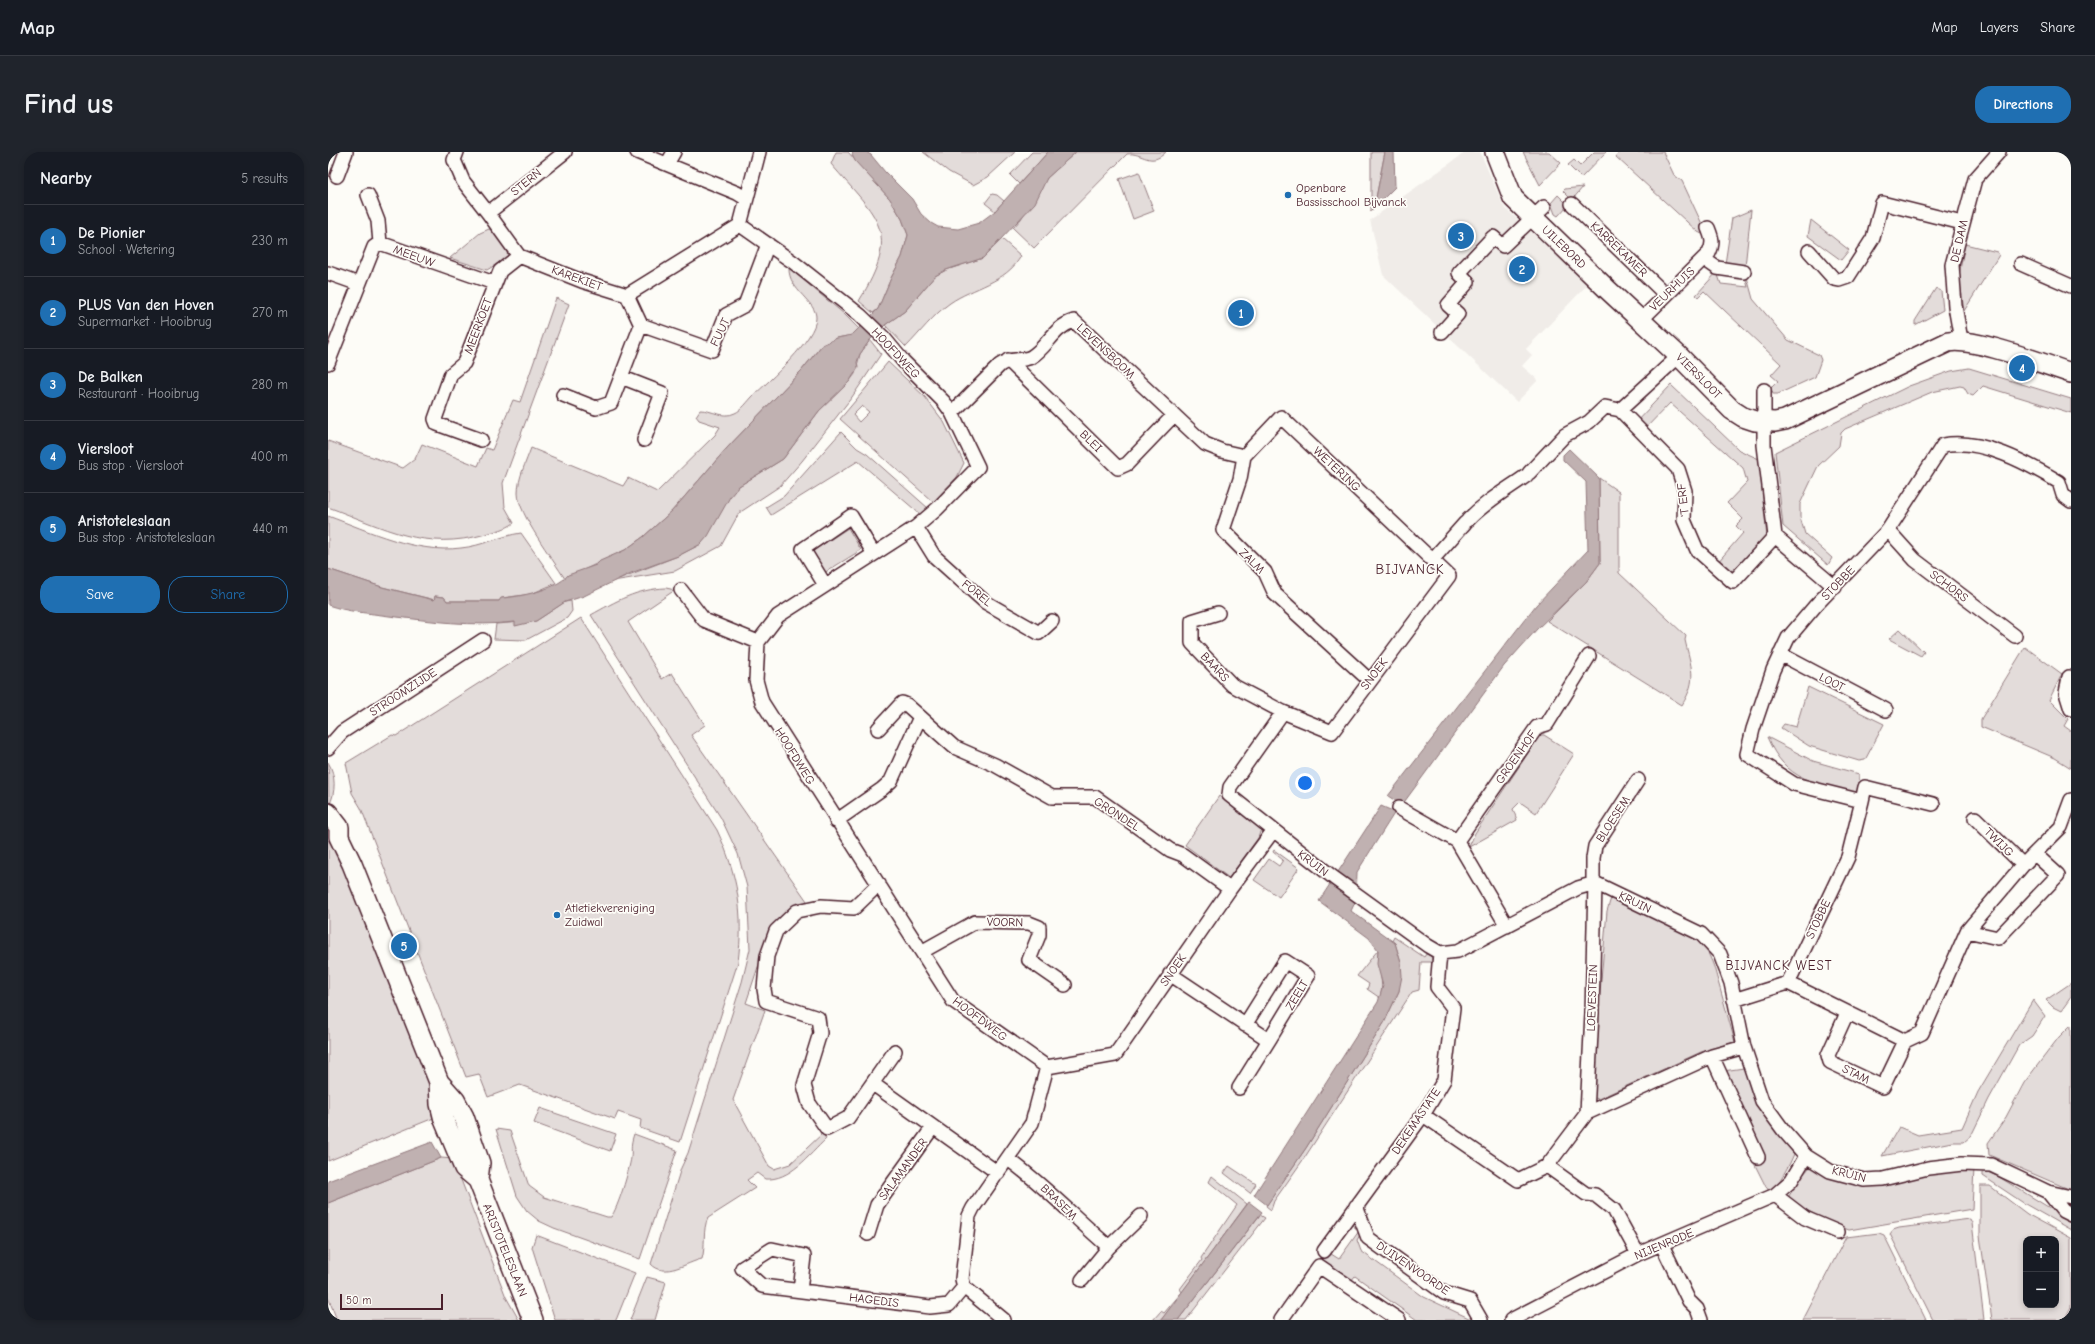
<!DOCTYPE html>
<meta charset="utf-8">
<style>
:root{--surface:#171b24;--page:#20242c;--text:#f1f3f6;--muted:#9ea1a6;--line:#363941;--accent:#1f6fb2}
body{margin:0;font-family:"Comic Neue",sans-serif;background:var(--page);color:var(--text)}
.controls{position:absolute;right:12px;bottom:12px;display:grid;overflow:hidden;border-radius:8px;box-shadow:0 2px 6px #0003}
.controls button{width:36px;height:36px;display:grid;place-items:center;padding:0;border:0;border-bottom:1px solid var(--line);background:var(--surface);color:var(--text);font:20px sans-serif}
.scale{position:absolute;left:12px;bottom:10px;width:103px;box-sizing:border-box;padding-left:4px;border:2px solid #4a1f2b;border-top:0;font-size:11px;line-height:14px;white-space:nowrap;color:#4a1f2b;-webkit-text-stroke:3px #fdfcf7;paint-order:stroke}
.you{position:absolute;left:977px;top:631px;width:14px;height:14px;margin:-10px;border:3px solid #fff;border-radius:50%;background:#1a73e8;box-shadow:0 0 0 6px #1a73e833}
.badge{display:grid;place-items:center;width:26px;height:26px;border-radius:50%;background:var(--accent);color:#fff;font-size:13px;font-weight:700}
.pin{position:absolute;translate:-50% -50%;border:2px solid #fff;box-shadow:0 1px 4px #0006}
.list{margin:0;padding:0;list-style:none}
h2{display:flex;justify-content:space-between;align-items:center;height:52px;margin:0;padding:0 16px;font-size:17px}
h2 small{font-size:13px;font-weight:400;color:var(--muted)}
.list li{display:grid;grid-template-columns:26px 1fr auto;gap:12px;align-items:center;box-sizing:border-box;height:72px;padding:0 16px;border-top:1px solid var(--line)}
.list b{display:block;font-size:15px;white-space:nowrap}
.list p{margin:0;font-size:13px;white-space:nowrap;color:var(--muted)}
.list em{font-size:13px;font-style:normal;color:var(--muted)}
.actions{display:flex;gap:8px;padding:12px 16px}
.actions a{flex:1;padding:9px 0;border:1px solid var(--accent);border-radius:16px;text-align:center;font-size:14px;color:var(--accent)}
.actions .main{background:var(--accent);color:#fff}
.map{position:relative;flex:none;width:1743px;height:1168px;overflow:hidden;border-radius:16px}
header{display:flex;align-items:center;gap:24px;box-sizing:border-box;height:56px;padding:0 20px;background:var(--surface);border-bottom:1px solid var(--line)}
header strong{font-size:19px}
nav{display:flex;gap:22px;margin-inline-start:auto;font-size:14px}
.intro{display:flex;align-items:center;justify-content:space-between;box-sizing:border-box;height:96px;padding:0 24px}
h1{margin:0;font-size:28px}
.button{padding:10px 18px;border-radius:16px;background:var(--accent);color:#fff;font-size:14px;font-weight:700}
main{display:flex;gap:24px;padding:0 24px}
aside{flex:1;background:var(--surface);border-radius:16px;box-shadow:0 2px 6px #0003}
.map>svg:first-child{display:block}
.built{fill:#f0ece8}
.green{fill:#e3dcda;stroke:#967e82;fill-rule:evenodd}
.water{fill:#c0b1b1;stroke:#91777b}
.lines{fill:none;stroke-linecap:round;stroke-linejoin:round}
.street-casing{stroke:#4a1f2b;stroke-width:16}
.secondary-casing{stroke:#4a1f2b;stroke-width:22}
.street{stroke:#fdfcf7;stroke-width:13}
.secondary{stroke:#fdfcf7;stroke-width:19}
.poi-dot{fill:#1f6fb2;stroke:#fdfcf7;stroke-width:1.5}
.labels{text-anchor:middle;stroke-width:3.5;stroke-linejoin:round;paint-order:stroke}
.street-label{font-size:12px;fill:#4a1f2b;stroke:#fdfcf7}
.poi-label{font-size:12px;fill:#4a1f2b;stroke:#fdfcf7;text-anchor:start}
.neighbourhood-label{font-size:13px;letter-spacing:1px;fill:#4a1f2b;stroke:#fdfcf7}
.quarter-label{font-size:14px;letter-spacing:1px;fill:#4a1f2b;stroke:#fdfcf7}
</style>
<header>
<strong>Map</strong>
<nav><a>Map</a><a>Layers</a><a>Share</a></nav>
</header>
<div class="intro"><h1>Find us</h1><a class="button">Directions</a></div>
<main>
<aside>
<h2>Nearby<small>5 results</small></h2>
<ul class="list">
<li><span class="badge">1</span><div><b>De Pionier</b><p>School · Wetering</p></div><em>230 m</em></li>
<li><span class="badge">2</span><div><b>PLUS Van den Hoven</b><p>Supermarket · Hooibrug</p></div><em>270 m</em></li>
<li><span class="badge">3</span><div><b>De Balken</b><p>Restaurant · Hooibrug</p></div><em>280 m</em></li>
<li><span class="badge">4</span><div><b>Viersloot</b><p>Bus stop · Viersloot</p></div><em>400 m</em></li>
<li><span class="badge">5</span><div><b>Aristoteleslaan</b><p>Bus stop · Aristoteleslaan</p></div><em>440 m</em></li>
</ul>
<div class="actions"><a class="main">Save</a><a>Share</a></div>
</aside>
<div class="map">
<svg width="1743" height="1168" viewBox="0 0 1743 1168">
<rect width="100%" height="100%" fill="#fdfcf7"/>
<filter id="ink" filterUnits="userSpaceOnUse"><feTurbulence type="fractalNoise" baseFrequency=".025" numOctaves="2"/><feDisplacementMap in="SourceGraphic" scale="8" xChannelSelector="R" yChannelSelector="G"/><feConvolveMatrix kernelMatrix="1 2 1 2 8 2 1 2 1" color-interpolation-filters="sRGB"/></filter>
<g filter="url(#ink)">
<path class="built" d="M1138 0H1152L1176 55 1260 132 1198 197 1204 203 1194 214 1210 228 1189 250 1055 123 1042 68Z"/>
<path class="green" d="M508 0H520L562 47 574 67 580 83 574 105 563 126 550 157 545 161 531 149C574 79 550 67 503 12Z
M595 0H687L660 25 645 33 621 20Z
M704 0H720L691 32 682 23Z
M748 0H838C822 16 815 0 799 2L706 96 685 76 693 67 719 26Z
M1043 0H1057L1048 46 1043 59Z
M1195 0H1221L1233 11 1212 33Z
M1266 0H1278L1253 26 1240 13 1246 8 1252 14Z
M1292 0H1335L1346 23 1354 29 1380 85 1370 80 1288 5Z
M811 20 826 59 805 67 791 27Z
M1255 35 1244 48 1235 39 1237 37Z
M664 42 669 43 676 49 667 59 657 51Z
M1230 43 1240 53 1230 64 1227 62 1223 51Z
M1423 58 1417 115 1397 112 1404 66Z
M1483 68 1521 98 1513 108 1480 84Z
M161 77C169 82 179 95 180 105L159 118 122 106 152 81Z
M674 87 693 104C678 131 645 135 622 151 605 163 592 181 578 195L557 173 577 159 607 124 618 118 655 106Z
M1637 92 1669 100 1671 103 1636 159 1631 123Z
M461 116 516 162 531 177 524 183 509 186 494 193 474 218 399 296 344 359 315 385 297 398 237 427C225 407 190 362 190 341 190 326 198 310 203 296L295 334 300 326 329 340 387 283 392 275 371 268 368 264 372 258C384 258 395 267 407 261 414 258 420 249 425 244 441 229 488 187 488 166 489 150 460 138 461 116Z
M1389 120 1393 132 1420 135 1417 125H1419L1425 147 1460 188 1491 203 1493 208 1487 225 1450 242H1445L1443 236 1450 229 1443 223 1453 212 1376 139 1370 145 1368 143Z
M1608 136 1613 139 1615 158 1587 173V169Z
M228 146 241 152 175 331 177 355 186 371C178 377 168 379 158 382 96 400 57 376 0 355V289L75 316 87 307 94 292 150 314 158 296 164 298 185 248 192 250Z
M542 188 553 202 524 245 474 309 452 334 411 361 393 394 347 419 285 429 350 404 373 392 402 344 411 334 455 307 491 259 521 230 527 222 532 202Z
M560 210 597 245 616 270 636 311 629 325 605 350 512 267ZM534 254 541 260 531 270 525 263Z
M1641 216 1743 247V261L1655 234 1645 244 1640 242 1636 235 1632 234 1604 240 1517 277 1513 281 1511 294 1490 314 1472 352V365L1477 382 1504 406 1500 413 1455 374 1447 300 1581 234 1623 219Z
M1343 233 1411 298 1431 307 1439 386 1404 424 1389 411 1415 381 1408 374 1415 367 1399 351 1419 330 1415 316 1342 251 1314 280 1306 272Z
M513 280 529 296 539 302 600 356 593 363 530 309 443 363 438 355 456 344Z
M1271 326 1291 340V421L1358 484 1357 488C1363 515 1370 527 1354 553L1219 469 1258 430 1272 411Z
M0 364C41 379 88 402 133 396 154 394 172 384 193 381L228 431 203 442 174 446 171 449H119L116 445 107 444V448L54 435 0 417Z
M520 376 533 398 496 421 482 401Z
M338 436 347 438 300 470 334 527 344 521 377 573 363 583 479 749 443 776 418 851 437 858 405 948 441 1014 446 1017 462 1012 495 981 498 987C481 1003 462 1029 437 1027L429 1021 419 1028 427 1036 380 1066C374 1078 378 1094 374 1107 359 1110 337 1127 323 1112L353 1016 360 1001 414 830 422 797 419 735 410 702 393 666 263 463C288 449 309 437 338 436Z
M243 449 244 459 239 466 198 488 166 487 168 472 208 469 237 450Z
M253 466 389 678C410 723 416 762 410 810L352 990 312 976 313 968 290 960 287 967 192 933 160 945 151 922 138 925 33 656 24 641 18 611 64 583 68 584Z
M1572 477 1596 500 1593 504 1561 487Z
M1697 495 1734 522 1721 548 1740 567 1736 574 1743 579V616L1727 606 1653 575V567Z
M1480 535 1556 572 1537 608 1531 609 1481 594 1453 576 1456 572 1468 575Z
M1212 583H1216L1246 602 1208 661 1192 650 1185 657 1189 668 1141 695 1147 681Z
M1439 585 1485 609 1531 622 1530 642C1487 631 1458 630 1439 585Z
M0 610C8 623 8 640 1 654Z
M891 644 933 677 930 686 901 726 857 693Z
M0 688 8 697 98 919 108 965 0 1009Z
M946 698 971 716 951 745 926 728 941 707 951 714 955 708 945 700Z
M1283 746C1307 757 1356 775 1374 793 1380 799 1383 807 1386 815L1407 890 1373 900 1270 947 1263 945 1279 759Z
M1066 785 1096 805 1098 802 1103 804 1105 810H1093L1091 838 1084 840 977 1005 946 1049 943 1058 938 1054 978 996 1056 871 1071 839 1073 811 1067 791 1064 789Z
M1050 798C1049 816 1057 829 1052 846L1039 837 1041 832 1029 824Z
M1743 831V845L1733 859 1725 855 1718 848Z
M1705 848 1717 864 1704 884 1691 893 1661 947 1643 984 1636 990H1625L1554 1004 1571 975 1590 983 1634 976 1650 940Z
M1743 873V1038L1661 1003 1660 991 1678 965 1696 931 1731 885Z
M1416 916C1427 949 1445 974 1466 1002L1462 1011 1446 1039 1443 1041 1438 1035 1426 1011 1437 1003 1395 919Z
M212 956 288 982 282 999 206 971Z
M168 977 182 979 201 1034 216 1045 279 1065H283C290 1056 301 1019 303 1006 304 995 302 994 306 982L349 998 312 1107 226 1076 211 1069 199 1059 189 1044Z
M113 1006 125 1007 178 1145 191 1168H9L0 1145V1051Z
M901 1014 928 1032 922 1041 896 1021Z
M1482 1015 1511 1028 1595 1023 1646 1016 1644 1057 1521 1078 1502 1071 1459 1047 1473 1025Z
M1655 1018 1671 1025 1743 1069V1078L1697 1052 1655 1024Z
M884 1024 919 1052 845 1153 833 1168H825L833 1159 836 1161 854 1140 852 1137 874 1108 873 1106 909 1053 881 1030Z
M1652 1034H1662L1699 1062 1743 1086V1155L1736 1168H1664L1652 1084ZM1698 1087H1728V1153H1698Z
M932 1063 937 1066 858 1168H850Z
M1642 1067 1644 1071 1656 1168H1605L1562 1082 1565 1078 1571 1076Z
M1026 1068 1033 1081 1029 1088 1033 1099 1096 1145 1145 1168H1089L1027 1124 1023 1129 994 1108 1000 1100 1011 1107 1031 1079 1023 1072Z
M1551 1081 1556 1083 1598 1168H1475L1518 1085Z
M208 1083 307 1121 288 1168H227L204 1095Z
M319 1125 338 1130 327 1168H302Z"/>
<path class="water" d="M525 0H538L543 3 557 20 584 47 593 62 603 71 610 75 630 77 651 71 667 59 720 0H748L719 26 707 51 655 106 618 118 607 124 577 159 557 173 542 188 532 202 529 210 530 216 521 230 491 259 455 307 411 334 402 345 380 384 373 392 350 404 303 421 256 444 237 450 208 469 187 474V470C145 475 102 469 61 464 40 461 20 460 0 453V417L54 435 106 448 107 444 116 445 119 449H171L173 446C191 445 228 438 240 423L268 413 272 409 297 398 315 385 344 359 399 296 474 218 494 193 509 186 524 183 550 157 563 126 574 105 580 83 574 67 562 47 527 9 524 3Z
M1057 0H1066L1067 35 1043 59 1048 46Z
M1241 297 1271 326 1272 411 1258 430 1209 477 1176 514 1074 653 1060 644 1208 453 1260 398 1258 330 1235 308V303Z
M1053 654 1067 660 1029 720 1028 748 1023 759 1067 791 1073 811 1074 824 1071 839 1056 871 978 996 939 1053 926 1043 1050 850 1055 834 1049 812 1050 798 1041 786 991 749Z
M104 990 113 1006 0 1051V1029Z
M921 1050 934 1060 850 1168H833Z"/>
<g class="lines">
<g class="street-casing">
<path id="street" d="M129 0 126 8 135 29 160 61 191 104 254 129 299 143 412 73
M309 0 409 41 417 46
M431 0 412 73 465 110 532 163 556 186 575 209 616 250 624 261 650 315 609 357 588 375 450 464 430 490 428 528 434 550 625 849 719 915 704 971 645 1056 641 1064 634 1127 636 1135 676 1168
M339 12 346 0
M9 24 18 0
M40 43 50 69 52 91
M1244 52 1338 143
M160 61 237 0
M1481 99 1506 127 1511 128 1520 125 1545 86 1554 51 1634 71
M1376 107 1389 116 1416 120
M1693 112 1743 134
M0 121 31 132
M299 143 313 173 384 198 398 163 417 153 440 92
M1313 168 1381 101C1386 91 1384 86 1380 76
M1114 180 1130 162 1120 153 1140 130 1131 121 1165 85 1175 94 1216 55
M1633 188 1627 154 1624 113 1647 27 1671 0
M680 208 790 316 799 312 846 263
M0 211 46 95 52 91 166 131
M293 225 334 241 316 288
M1436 238V293L1447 384 1507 435
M235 243 268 256 283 251 313 173
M1292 258 1350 317 1357 339 1356 368 1369 398 1405 430 1447 384
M624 261 672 213C683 205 693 210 703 205 720 195 725 175 746 169L877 292 894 299 916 304
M153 288 109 272 107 267 123 222 136 211 172 119 191 104
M916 304 912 327 895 378 937 420 947 442 1041 528
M1201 321 1237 283 1261 270 1277 255 1292 258 1351 204
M1140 368C1157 350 1178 338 1198 324
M588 375 606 404 657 450 711 481 724 469
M1560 378 1587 408 1687 484
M1104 408 1137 371
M497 433 475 397 523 364 546 402
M353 438 376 468 430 490
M890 461 864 469V491L904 533 955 560 1004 580 1121 424 953 265 916 304
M1452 502 1558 558
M1741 525 1738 541 1743 557
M955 560 902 635 901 643 1006 726 1100 794 1112 801 1130 799 1250 736 1267 731 1373 782 1392 802 1403 831 1416 895 1434 949 1456 979 1478 1004 1502 1019 1536 1028 1555 1027 1600 1016 1634 1012 1663 1013 1720 1040 1743 1045
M550 577 574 551 579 553 626 595 667 613 724 645H767L842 698 855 703 902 737
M0 596 14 580 155 488
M1534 649 1537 635 1605 652
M1071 656 1129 689 1179 774
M1647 666 1695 713
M508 669 554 637 563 629 592 565
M1129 689 1209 575 1219 572 1261 504
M1265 731V706L1267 694 1310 628
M551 732 526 756 493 754 469 759 448 779 439 804 436 837 438 849 490 866 492 881 476 933 481 951 499 977 520 966 567 899
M1639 779 1670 786 1730 723 1707 702
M595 799 647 770 701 771 711 775V783L701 808 737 833
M842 822 941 888 911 936
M1460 831 1577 889 1594 881 1639 779 1695 713 1733 675 1743 648
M1406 848 1460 831 1520 705 1534 649 1466 632 1419 602 1425 577 1445 518 1460 486 1488 453 1560 378 1615 293C1654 286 1699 311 1731 330L1735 343 1743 349
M1519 861 1500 903 1502 910 1555 935 1577 889
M917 873 957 809 980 824 941 888
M1384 904 1430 1005
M719 915 787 903 902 737 945 679
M545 932 670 1021
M1259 961 1264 861 1267 731
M1095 963 1190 1028 1219 1014 1259 961 1384 904 1416 895
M680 1007C716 1033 747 1066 781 1095L813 1064
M1219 1014 1258 1042 1267 1043 1286 1058 1310 1102
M1720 1040 1735 1059 1743 1063
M1447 1043 1477 1066 1510 1080
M1028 1054 1040 1086 1116 1141 1142 1149 1153 1168
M540 1082 549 1053 605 975
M1334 1093 1361 1149 1369 1157 1373 1168
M996 1099 1095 963 1116 928 1125 856 1109 835 1112 801
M754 1128 781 1095
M472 1139 476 1104 444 1097 414 1116 434 1134 602 1155 621 1153 636 1135
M953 1168 991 1114 1071 1168
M1183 1168 1310 1102 1447 1043 1463 1029 1478 1004"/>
</g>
<g class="secondary-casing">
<path id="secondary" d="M1167 0 1185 46 1280 138 1351 204 1404 258 1415 265 1427 269 1447 270 1457 268 1620 190C1646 185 1715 212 1743 221
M0 661 11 675V685L24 712 111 930 112 952 116 968 136 1016 150 1028 205 1168
M111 930 127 948 136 965 152 1011 150 1028"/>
</g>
<use href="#street" class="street"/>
<use href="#secondary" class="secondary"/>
</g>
</g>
<g class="poi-dot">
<circle cx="960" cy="43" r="4"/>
<circle cx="229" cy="763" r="4"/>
</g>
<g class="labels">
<g class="street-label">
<text transform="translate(198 30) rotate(-39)" y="4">STERN</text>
<text transform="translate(1631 89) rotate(-77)" y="4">DE DAM</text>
<text transform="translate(1236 95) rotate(44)" y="4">UILEBORD</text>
<text transform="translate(1291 97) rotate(44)" y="4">KARREKAMER</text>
<text transform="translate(86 104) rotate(20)" y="4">MEEUW</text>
<text transform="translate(249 126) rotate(20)" y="4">KAREKIET</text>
<text transform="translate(1344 137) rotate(-44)" y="4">VEURHUIS</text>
<text transform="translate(150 174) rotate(-69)" y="4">MEERKOET</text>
<text transform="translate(392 180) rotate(-64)" y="4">FUUT</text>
<text transform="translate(778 199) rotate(43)" y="4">LEVENSBOOM</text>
<text transform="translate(568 201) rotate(47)" y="4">HOOFDWEG</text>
<text transform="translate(1371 224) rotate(45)" y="4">VIERSLOOT</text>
<text transform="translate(763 289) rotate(44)" y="4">BLEI</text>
<text transform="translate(1009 317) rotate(43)" y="4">WETERING</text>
<text transform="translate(1355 348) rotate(-97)" y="4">'T ERF</text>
<text transform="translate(924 409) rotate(45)" y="4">ZALM</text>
<text transform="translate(1510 431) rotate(-46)" y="4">STOBBE</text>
<text transform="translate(1621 434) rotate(37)" y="4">SCHORS</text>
<text transform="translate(649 441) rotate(39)" y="4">FOREL</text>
<text transform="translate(887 515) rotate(47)" y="4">BAARS</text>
<text transform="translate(1046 522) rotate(-53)" y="4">SNOEK</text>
<text transform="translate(1504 530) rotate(27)" y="4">LOOT</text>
<text transform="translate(75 540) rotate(-33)" y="4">STROOMZIJDE</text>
<text transform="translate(467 604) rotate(58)" y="4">HOOFDWEG</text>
<text transform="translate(1188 605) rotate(-55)" y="4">GROENHOF</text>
<text transform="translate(789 662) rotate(33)" y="4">GRONDEL</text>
<text transform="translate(1285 667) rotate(-57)" y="4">BLOESEM</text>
<text transform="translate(1671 690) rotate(44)" y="4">TWIJG</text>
<text transform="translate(985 711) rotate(37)" y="4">KRUIN</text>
<text transform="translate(1307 750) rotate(26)" y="4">KRUIN</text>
<text transform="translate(1490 767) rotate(-65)" y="4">STOBBE</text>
<text transform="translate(677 770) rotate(1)" y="4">VOORN</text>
<text transform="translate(845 818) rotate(-55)" y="4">SNOEK</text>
<text transform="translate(969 843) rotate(-59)" y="4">ZEELT</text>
<text transform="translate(1264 846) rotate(-88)" y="4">LOEVESTEIN</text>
<text transform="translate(652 867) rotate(37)" y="4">HOOFDWEG</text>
<text transform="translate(1528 922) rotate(26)" y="4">STAM</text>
<text transform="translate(1088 969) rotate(-56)" y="4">DEKEMASTATE</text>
<text transform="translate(575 1017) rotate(-54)" y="4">SALAMANDER</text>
<text transform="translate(1521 1022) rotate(14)" y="4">KRUIN</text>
<text transform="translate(731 1050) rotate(44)" y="4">BRASEM</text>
<text transform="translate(1336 1092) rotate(-23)" y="4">NIJENRODE</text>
<text transform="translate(177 1098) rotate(68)" y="4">ARISTOTELESLAAN</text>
<text transform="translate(1085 1116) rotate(34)" y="4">DUIVENVOORDE</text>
<text transform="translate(546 1148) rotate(7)" y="4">HAGEDIS</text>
</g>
<g class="poi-label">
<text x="968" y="40">Openbare<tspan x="968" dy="14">Bassisschool Bijvanck</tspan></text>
<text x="237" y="760">Atletiekvereniging<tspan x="237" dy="14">Zuidwal</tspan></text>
</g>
<g class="neighbourhood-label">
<text x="1451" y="818">BIJVANCK WEST</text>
</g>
<g class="quarter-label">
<text x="1082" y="422">BIJVANCK</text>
</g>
</g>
</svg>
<div class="controls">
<button>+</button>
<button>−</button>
</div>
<div class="scale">50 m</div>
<div class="you"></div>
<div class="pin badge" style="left:913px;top:161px">1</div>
<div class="pin badge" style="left:1194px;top:117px">2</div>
<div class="pin badge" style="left:1133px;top:84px">3</div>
<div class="pin badge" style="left:1694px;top:216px">4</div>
<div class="pin badge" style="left:76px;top:794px">5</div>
</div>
</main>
